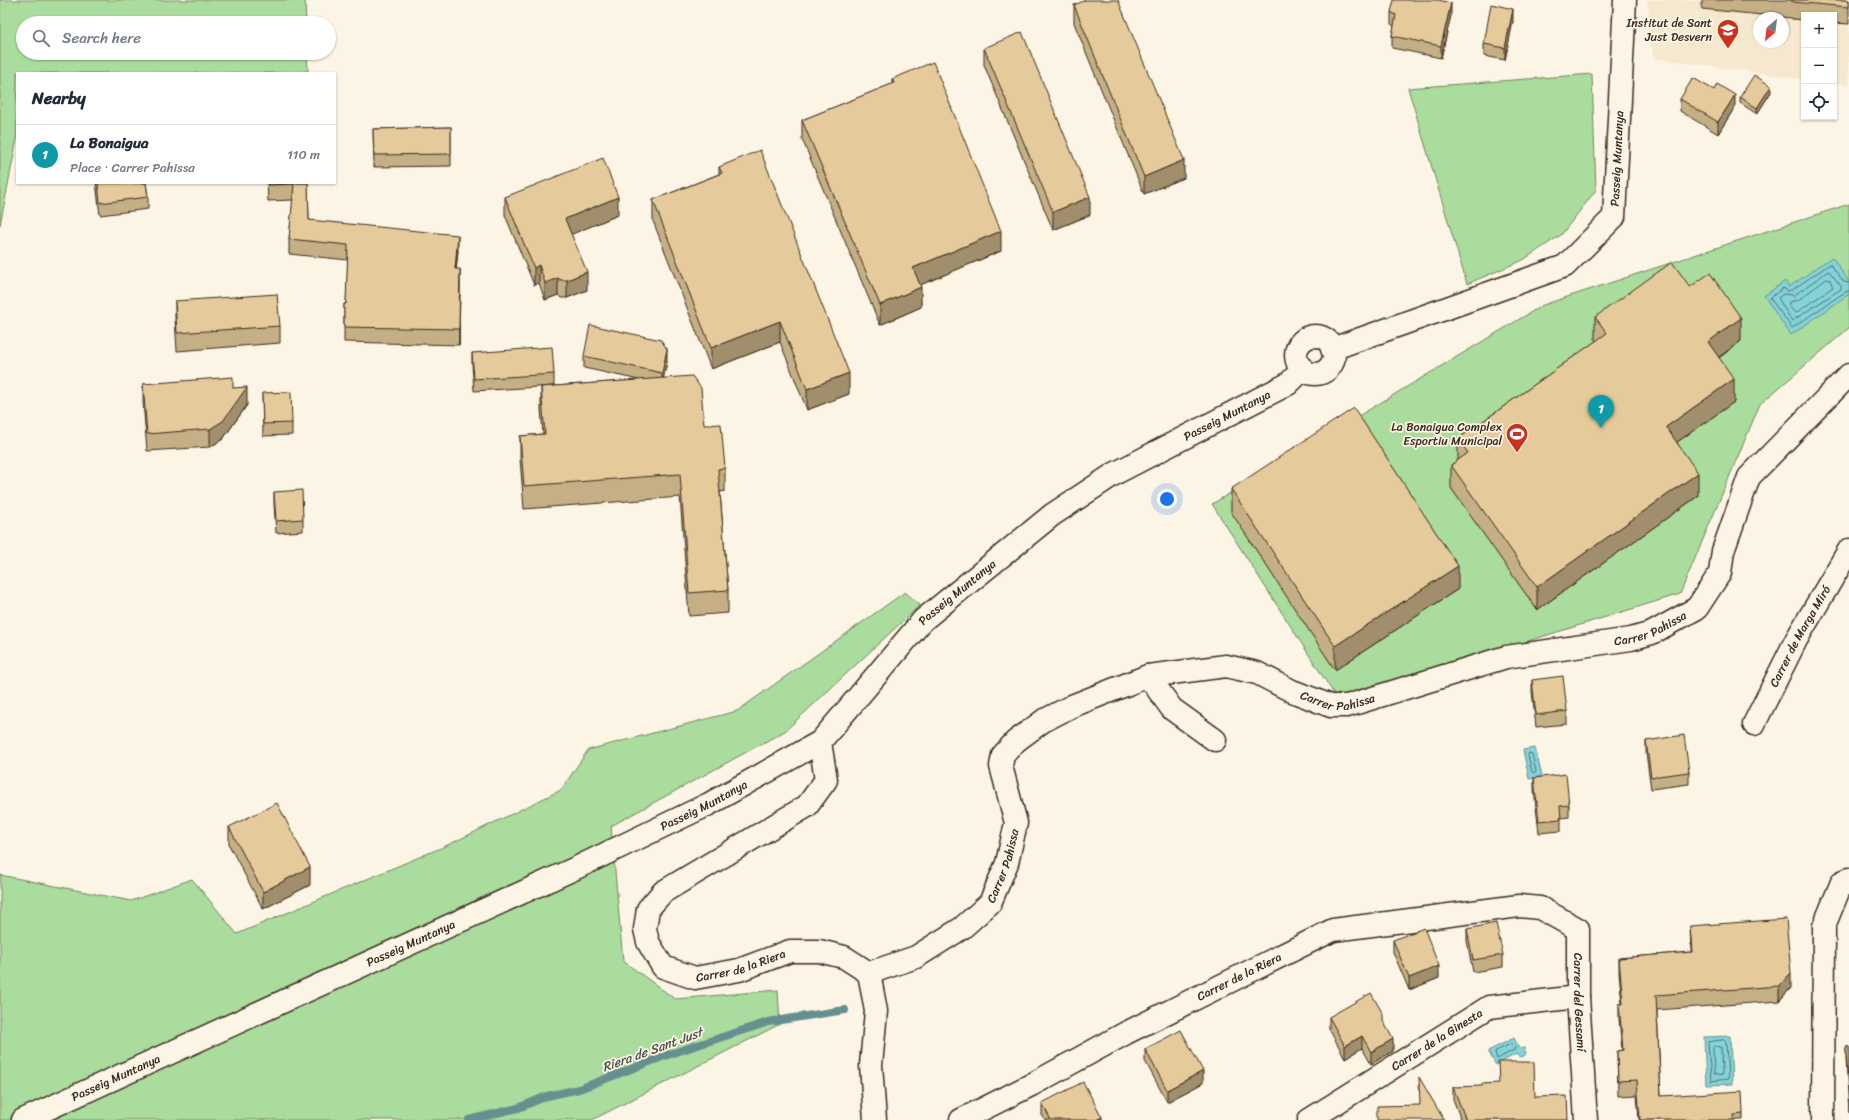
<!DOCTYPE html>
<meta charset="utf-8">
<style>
:root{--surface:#fff;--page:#f6f6f7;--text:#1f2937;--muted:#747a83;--line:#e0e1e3;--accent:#c8321e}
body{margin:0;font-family:Sriracha,sans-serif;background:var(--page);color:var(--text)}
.controls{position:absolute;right:12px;top:12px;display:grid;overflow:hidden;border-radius:0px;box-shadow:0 1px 3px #0004}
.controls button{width:36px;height:36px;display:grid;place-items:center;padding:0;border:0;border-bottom:1px solid var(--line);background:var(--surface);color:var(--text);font:20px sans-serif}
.compass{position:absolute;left:1753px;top:12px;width:36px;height:36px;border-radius:50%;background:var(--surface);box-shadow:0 1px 3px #0004;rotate:208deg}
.you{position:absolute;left:1167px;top:499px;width:14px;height:14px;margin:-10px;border:3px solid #fff;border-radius:50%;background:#1a73e8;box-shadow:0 0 0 6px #1a73e833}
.badge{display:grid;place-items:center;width:26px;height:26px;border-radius:50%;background:var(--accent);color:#fff;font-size:13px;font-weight:700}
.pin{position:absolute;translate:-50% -33px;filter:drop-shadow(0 1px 2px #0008)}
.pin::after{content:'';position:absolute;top:21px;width:14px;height:12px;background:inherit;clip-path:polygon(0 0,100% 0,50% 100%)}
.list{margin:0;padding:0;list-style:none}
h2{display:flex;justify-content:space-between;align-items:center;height:52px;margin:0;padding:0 16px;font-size:17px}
h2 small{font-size:13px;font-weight:400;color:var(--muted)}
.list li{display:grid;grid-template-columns:26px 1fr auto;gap:12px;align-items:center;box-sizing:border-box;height:60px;padding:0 16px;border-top:1px solid var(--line)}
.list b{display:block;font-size:15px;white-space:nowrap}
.list p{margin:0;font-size:13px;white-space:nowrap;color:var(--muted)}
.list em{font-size:13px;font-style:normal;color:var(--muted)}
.icon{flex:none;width:22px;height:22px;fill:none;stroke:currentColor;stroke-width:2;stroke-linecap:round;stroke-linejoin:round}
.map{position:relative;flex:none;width:1849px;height:1120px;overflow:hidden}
.search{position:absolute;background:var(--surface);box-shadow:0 1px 3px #0004;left:16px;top:16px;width:320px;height:44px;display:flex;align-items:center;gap:10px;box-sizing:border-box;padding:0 14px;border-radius:22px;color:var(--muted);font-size:15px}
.panel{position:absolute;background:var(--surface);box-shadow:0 1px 3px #0004;left:16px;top:72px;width:320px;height:112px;border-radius:0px}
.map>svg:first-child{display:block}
.built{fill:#f5e8cf;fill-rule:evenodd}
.green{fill:#a9dc9d;stroke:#72835e}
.water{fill:#83d4da;stroke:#66908f}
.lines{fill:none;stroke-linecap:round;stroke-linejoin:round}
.shore{stroke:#586e69;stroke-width:1}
.stream{stroke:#66908f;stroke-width:8}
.street-casing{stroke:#3b2a1e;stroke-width:25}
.street{stroke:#fcf5e5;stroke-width:22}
.wall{fill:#c5af85;stroke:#3b2a1e}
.shaded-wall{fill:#a08e6c;stroke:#3b2a1e}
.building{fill:#e5cb9b;stroke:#3b2a1e}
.labels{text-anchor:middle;stroke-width:3.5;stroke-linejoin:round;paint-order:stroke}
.poi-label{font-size:12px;fill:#3b2a1e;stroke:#fcf5e5;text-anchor:end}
.street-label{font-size:12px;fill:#3b2a1e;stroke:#fcf5e5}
.water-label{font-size:13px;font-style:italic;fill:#4d544d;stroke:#fcf5e5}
</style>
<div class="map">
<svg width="1849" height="1120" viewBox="0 0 1849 1120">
<rect width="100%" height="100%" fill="#fcf5e5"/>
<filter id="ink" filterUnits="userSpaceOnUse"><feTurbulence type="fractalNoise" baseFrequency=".025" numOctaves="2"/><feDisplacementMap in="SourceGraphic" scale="8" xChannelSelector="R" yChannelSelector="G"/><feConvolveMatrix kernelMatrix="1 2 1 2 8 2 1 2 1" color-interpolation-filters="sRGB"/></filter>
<g filter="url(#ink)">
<path class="built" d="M1647 0H1849V85L1834 83V15H1804V79L1653 58ZM1759 18H1783V42H1759Z"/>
<path class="green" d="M0 0H305L306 23H23V53H307L308 71 299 73H17V139L0 225Z
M1592 74 1596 190 1561 235 1523 260 1467 284 1408 88Z
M1849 204V328L1760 404 1680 594 1338 700 1212 504 1543 305Z
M905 592 920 605 785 731 611 826 623 961 675 999 778 990 780 1024 592 1120H0V875L131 901 192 879 237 934 450 844 561 790 588 750 737 711Z"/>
<path class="water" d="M1832 257 1849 282V294L1791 335 1764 296 1785 281 1789 287Z
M1535 748 1542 776 1529 779 1523 750Z
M1730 1036 1732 1084 1706 1085 1704 1037Z
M1514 1038 1519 1048H1524L1526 1053 1524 1056 1520 1057 1516 1054 1496 1065 1488 1051Z"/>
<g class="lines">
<path class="shore" d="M1829 271 1841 286V289L1792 321 1778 298 1783 294 1794 295Z
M1827 279 1830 280 1833 287 1796 313 1794 312 1788 305 1789 302 1798 300Z
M1849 283 1844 282 1830 264 1792 290 1788 291 1783 288 1770 298 1792 328 1845 292 1849 291
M1529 753 1532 754 1536 771 1535 773 1532 772 1528 755Z
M1724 1040 1726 1042 1728 1079 1711 1081 1708 1042Z
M1511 1044 1515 1048 1514 1050 1497 1059 1495 1052Z
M1715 1046 1721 1047 1722 1074 1721 1076 1714 1074 1713 1048Z"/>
<path class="stream" d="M469 1120 518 1108 547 1096 579 1089 670 1054 768 1022 845 1010"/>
<g class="street-casing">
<g id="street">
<circle cx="1315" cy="355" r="19"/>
<path id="s1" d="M1332 349 1565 266 1614 217 1625 0"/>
<path d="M1148 676 1172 709 1215 740"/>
<path id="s2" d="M1754 724 1796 640 1849 550"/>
<path id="s3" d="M820 742 826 780 807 806 663 892 648 909 645 929 648 942 663 967 695 978 739 970 790 951H819L844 957 869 973 876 1011 871 1065 875 1120"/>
<path id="s4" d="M869 973 916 957 962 928 990 903 1007 863 1016 823 1001 766 1003 755 1016 741 1043 721 1072 706 1148 676 1226 666 1257 673 1292 691 1331 706H1347L1506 657 1631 639 1652 633 1697 608 1720 573 1723 551 1749 477 1849 375"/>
<path id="s5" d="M23 1120 576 868 709 804 820 742 923 620 1052 515 1114 474 1288 384 1303 369"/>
<path id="s6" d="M961 1120 1031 1085 1126 1033 1333 930 1519 906 1540 908 1578 929V997L1586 1120"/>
<path id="s7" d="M1309 1120 1489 1007 1578 997"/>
<path d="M1823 1120 1824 926 1842 882 1849 879"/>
</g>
</g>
<use href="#street" class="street"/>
</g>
<path class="wall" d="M1702 0H1849V24L1834 23V15H1804V20L1792 19V18L1702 9Z
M1074 5 1184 178 1144 194 1074 23Z
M1391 12 1451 15 1441 58 1392 48V36L1394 26 1391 24Z
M1513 21 1505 60 1484 56V44Z
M984 48 1090 215 1053 230 984 65Z
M892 79 1001 251 920 285 921 307 880 325 802 139V120L892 84Z
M1771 92 1757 114 1740 103V97Z
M1680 99 1735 107 1718 134 1680 111Z
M451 127V166L374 167 373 129Z
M719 167 849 394 807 410 780 342 711 369 653 221V200L719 174Z
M96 183H146L148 197V209L100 215Z
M267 183H308L309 220 458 250 456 269 460 284 459 345 344 342V304H346L348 260 289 254V239L293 200 268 201Z
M505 197 618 215 571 234 587 290 567 298H561L558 295 545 300 539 283 534 285 505 215Z
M1690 287 1741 341 1719 358 1734 402 1677 442 1698 496 1537 610 1451 488V465L1458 460V439L1596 341 1595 340V317Z
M175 301 280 326V343L177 351 175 319Z
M472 353 554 374V386L474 391 472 365Z
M584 356 667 362 663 378 704 425 725 468V491L720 492 728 590V613L689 616 680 497 524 509 520 459V436L543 434 541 410V387L639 380 584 368Z
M143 384 233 388 247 405 223 439 210 447 147 451 143 402Z
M262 393 292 423V435L263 436Z
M1231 489 1458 589 1335 670 1231 512Z
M274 492 303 519V531L276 533 274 504Z
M1532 680 1567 711V724L1536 727 1532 692Z
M1646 741 1689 772V784L1651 789 1646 753Z
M1534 778 1569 805V817L1561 818V831L1539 833 1534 790Z
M229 827 310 885 263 909 229 845Z
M1690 926 1791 988 1779 1001 1657 1010 1661 1096 1743 1114V1120H1639L1637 1095 1618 1096 1617 1051 1622 1050 1619 1019V1004H1622L1619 973V958L1691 952Z
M1467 929 1503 955V967L1473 972 1467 941Z
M1393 940 1439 978 1409 990 1393 952Z
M1329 1017 1383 1021 1393 1051 1371 1064 1362 1048 1345 1058 1329 1029Z
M1846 1047H1849V1113L1846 1059Z
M1145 1049 1203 1083 1167 1102 1145 1061Z
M1453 1087 1535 1097 1568 1120H1461L1453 1099Z
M1042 1103 1102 1120H1045L1042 1115Z"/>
<path class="shaded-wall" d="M1451 3V15L1441 58V46Z
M1513 9V21L1505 60V48Z
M1771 86V92L1757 114V108Z
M1735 95V107L1718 134V122Z
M1184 160V178L1144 194V177Z
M618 197V215L565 237V219Z
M1090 197V215L1053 230V212Z
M1001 231V251L913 288V268Z
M458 235V250L455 284V269Z
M539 265V283L534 285V268Z
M460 269V284L459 345V329Z
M587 272V290L567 298V280Z
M558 278V295L545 300V283Z
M921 287V307L880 325V305Z
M1741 318V341L1708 365V342Z
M780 321V342L711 369V348Z
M667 349V362L662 385V373Z
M849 373V394L807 410V389Z
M1734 379V402L1666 450V427Z
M247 387V405L223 439 210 447V429Z
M1698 473V496L1537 610V587Z
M1458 566V589L1335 670V646Z
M310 867V885L263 909V892Z
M1439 966V978L1409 990V978Z
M1791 973V988L1779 1001V986Z
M1362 1036V1048L1345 1058V1046Z
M1393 1039V1051L1371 1064V1052Z
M1203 1071V1083L1167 1102V1090Z
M1102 1117V1120H1096Z"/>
<path class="building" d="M1086 0H1118L1184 160 1144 177 1074 5Z
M1394 0H1438L1451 3 1441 46 1392 36 1396 15 1391 12Z
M1792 0H1849V7L1792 2Z
M1491 4 1513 9 1505 48 1484 44Z
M1022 32 1090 197 1053 212 984 48Z
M933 62 1001 231 913 268 921 287 880 305 802 120 894 83 892 79Z
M1754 75 1771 86 1757 108 1740 97Z
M1693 78 1714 90 1717 84 1735 95 1718 122 1680 99Z
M451 127V154L374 155 373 129Z
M760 150 849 373 807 389 780 321 711 348 653 200 722 173 719 167Z
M603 158 618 197 565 219 587 272 567 280H561L558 278 545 283 539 265 534 268 505 197Z
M98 183H146L148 197 100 203Z
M268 183H308L309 220 458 235 455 269H460L459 329 344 327V304H346L348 245 289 239 294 184 268 185Z
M1672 262 1690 287 1710 273 1741 318 1708 342 1734 379 1666 427 1698 473 1537 587 1451 465 1468 453 1458 439 1607 333 1595 317Z
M277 294 280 326 177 333 175 301Z
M590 325 661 340 667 349 662 373 584 356Z
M552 347 554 374 474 379 472 353Z
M692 376 701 388 704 425 721 424 725 468 718 469 728 590 689 593 680 474 524 486 520 436 545 434 541 387Z
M233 377V388L247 387 223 421 210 429 147 434 143 384Z
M291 392 292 423 263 424 262 393Z
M1354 408 1458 566 1335 646 1231 489Z
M302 490 303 519 276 521 274 492Z
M1563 676 1567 711 1536 715 1532 680Z
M1684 735 1689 772 1651 777 1646 741Z
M1566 774 1569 805 1560 806 1561 819 1539 821 1534 778Z
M277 803 310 867 263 892 229 827Z
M1786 919 1791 973 1779 986 1656 995 1661 1096 1742 1091 1743 1114 1734 1115V1120H1640L1637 1080 1618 1081 1617 1051 1623 1050 1619 1004H1623L1619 958 1692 952 1690 926Z
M1496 923 1503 955 1473 960 1467 929Z
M1424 928 1439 966 1409 978 1393 940Z
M1371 993 1383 1014V1021L1393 1039 1371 1052 1362 1036 1345 1046 1329 1017Z
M1181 1030 1203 1071 1167 1090 1145 1049Z
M1846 1047H1849V1101Z
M1498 1062H1534L1535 1097 1567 1096 1568 1120H1466L1453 1087 1482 1086V1084L1499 1083Z
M1419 1077 1444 1120H1377V1106L1420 1105Z
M1083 1082 1102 1117 1096 1120H1051L1042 1103Z"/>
</g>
<defs>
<g id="school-pin" transform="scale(1.15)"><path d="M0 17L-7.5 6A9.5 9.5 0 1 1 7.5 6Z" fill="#c8321e" stroke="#fcf5e5"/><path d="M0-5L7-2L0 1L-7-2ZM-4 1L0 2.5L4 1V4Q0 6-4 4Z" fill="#fff"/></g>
<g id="stadium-pin" transform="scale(1.15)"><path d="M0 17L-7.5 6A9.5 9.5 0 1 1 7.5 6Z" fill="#c8321e" stroke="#fcf5e5"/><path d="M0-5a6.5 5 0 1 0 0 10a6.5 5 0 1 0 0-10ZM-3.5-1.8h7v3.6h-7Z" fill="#fff"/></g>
</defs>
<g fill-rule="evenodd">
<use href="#school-pin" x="1728" y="30"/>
<use href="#stadium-pin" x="1517" y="434"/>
</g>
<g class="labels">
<g class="poi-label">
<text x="1712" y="27">Institut de Sant<tspan x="1712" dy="14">Just Desvern</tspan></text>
<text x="1502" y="431">La Bonaigua Complex<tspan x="1502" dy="14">Esportiu Municipal</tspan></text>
</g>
<g class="street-label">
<text dy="4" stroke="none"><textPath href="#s1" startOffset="375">Passeig Muntanya</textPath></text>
<text dy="4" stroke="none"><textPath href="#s5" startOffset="1410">Passeig Muntanya</textPath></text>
<text dy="4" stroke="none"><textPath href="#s5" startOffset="1086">Passeig Muntanya</textPath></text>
<text dy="4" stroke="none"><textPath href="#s4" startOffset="985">Carrer Pahissa</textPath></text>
<text dy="4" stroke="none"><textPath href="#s2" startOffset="99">Carrer de Marga Miró</textPath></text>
<text dy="4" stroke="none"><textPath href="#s4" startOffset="661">Carrer Pahissa</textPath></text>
<text dy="4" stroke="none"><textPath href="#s5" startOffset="750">Passeig Muntanya</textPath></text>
<text dy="4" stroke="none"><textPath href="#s4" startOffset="181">Carrer Pahissa</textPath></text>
<text dy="4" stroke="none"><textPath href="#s5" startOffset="426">Passeig Muntanya</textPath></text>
<text dy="4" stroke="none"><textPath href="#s3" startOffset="405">Carrer de la Riera</textPath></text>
<text dy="4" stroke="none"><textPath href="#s6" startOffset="313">Carrer de la Riera</textPath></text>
<text dy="4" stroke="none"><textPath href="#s6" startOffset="743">Carrer del Gessamí</textPath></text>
<text dy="4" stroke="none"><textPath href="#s7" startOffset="151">Carrer de la Ginesta</textPath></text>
<text dy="4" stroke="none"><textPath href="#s5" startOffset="102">Passeig Muntanya</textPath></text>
</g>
<g class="water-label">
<text transform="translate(652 1049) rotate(-20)" y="5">Riera de Sant Just</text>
</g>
</g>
</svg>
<div class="controls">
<button>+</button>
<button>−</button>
<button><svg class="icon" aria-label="locate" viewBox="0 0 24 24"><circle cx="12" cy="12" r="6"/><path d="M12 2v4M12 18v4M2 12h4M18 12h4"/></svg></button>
</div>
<svg class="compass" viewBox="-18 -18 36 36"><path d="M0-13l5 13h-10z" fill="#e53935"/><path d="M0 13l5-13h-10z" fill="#747a83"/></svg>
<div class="you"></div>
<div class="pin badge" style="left:1601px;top:428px;background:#0f9aa8">1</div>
<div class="search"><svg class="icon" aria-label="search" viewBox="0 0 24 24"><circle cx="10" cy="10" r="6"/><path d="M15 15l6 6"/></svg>Search here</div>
<section class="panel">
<h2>Nearby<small></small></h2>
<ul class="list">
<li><span class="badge" style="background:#0f9aa8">1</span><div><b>La Bonaigua</b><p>Place · Carrer Pahissa</p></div><em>110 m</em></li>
</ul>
</section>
</div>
